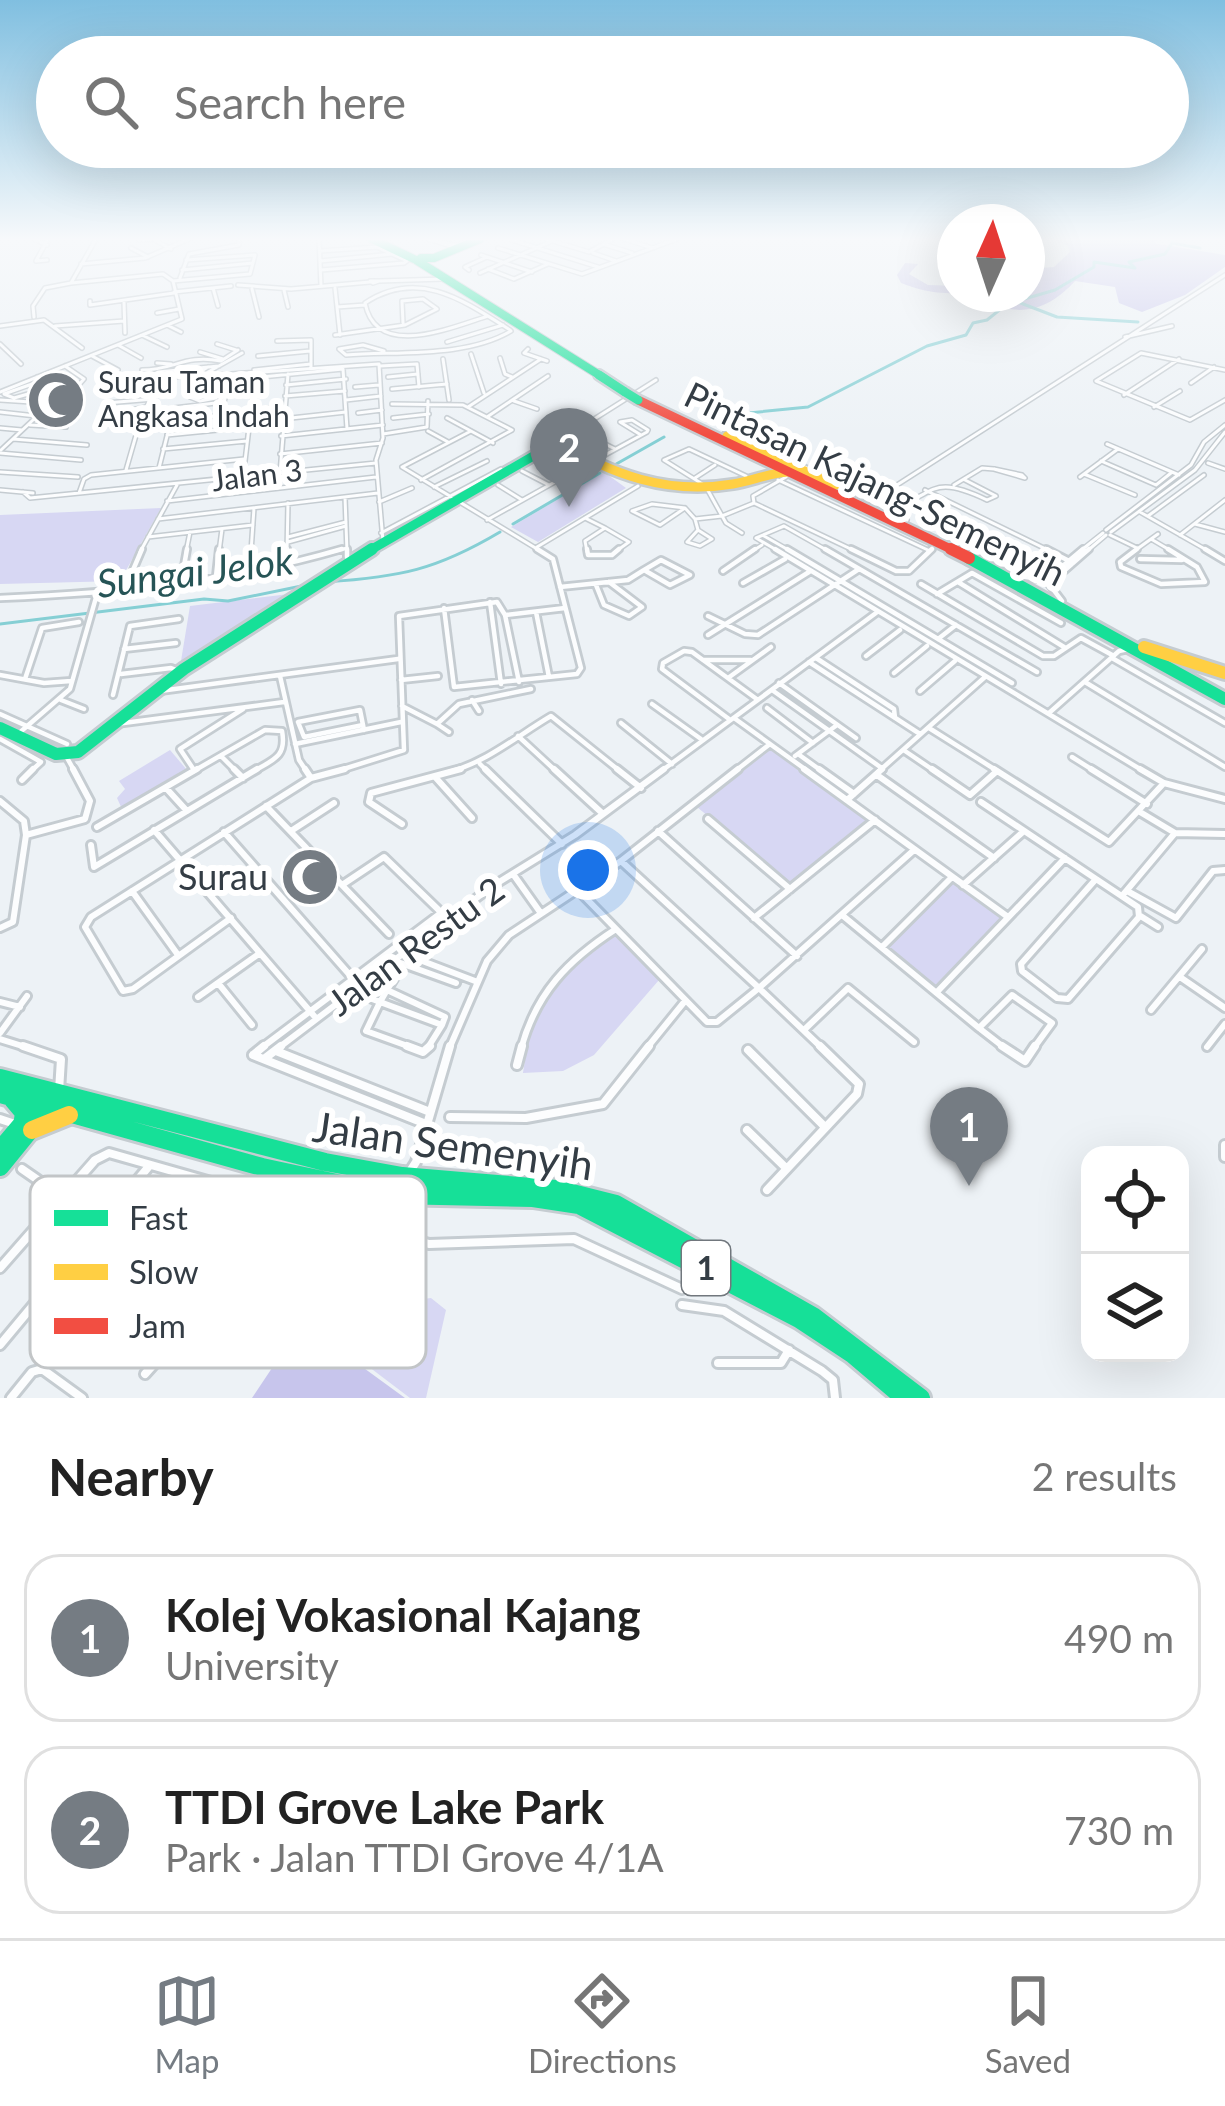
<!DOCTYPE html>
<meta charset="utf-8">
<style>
:root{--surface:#fff;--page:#f6f6f6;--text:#222;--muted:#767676;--line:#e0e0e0;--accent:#757c83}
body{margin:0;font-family:Lato,sans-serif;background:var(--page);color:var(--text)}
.controls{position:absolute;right:36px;bottom:36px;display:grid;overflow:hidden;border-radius:24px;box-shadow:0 12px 48px #0002}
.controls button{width:108px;height:108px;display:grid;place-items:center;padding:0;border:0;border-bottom:3px solid var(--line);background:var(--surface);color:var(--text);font:60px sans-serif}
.compass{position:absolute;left:937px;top:204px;width:108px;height:108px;border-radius:50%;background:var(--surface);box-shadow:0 12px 48px #0002;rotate:3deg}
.you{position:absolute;left:588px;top:870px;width:42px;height:42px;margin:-30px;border:9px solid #fff;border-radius:50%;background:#1a73e8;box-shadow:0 0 0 18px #1a73e833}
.badge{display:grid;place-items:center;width:78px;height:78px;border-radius:50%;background:var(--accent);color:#fff;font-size:39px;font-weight:700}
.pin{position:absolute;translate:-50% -99px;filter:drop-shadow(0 3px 6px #0008)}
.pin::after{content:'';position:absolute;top:63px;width:42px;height:36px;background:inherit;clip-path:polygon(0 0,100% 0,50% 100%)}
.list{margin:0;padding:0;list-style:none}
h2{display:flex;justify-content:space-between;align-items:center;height:156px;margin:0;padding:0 48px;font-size:51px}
h2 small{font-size:39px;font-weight:400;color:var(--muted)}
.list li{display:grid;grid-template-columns:78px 1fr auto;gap:36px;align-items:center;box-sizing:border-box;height:168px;margin:0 24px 24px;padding:0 24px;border:3px solid var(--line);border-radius:36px}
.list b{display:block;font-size:45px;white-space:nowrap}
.list p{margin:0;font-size:39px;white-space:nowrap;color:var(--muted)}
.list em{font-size:39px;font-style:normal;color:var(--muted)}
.icon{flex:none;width:66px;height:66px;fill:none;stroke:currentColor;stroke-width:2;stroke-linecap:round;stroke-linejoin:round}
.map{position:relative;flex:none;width:1225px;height:1398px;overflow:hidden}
.search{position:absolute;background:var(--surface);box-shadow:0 12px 48px #0002;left:36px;right:36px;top:36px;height:132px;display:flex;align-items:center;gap:30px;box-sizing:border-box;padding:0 42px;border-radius:66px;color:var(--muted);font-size:45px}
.sheet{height:540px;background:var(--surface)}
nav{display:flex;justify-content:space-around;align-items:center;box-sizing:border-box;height:168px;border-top:3px solid var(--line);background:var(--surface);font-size:33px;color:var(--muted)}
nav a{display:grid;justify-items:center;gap:6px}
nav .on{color:var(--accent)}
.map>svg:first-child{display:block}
.green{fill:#d7d7f3}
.forest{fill:#c7c5ec}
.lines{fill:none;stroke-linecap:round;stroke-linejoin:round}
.stream{stroke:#85cfd4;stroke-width:3}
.street-far3-casing{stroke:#c5ccd1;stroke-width:6}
.street-far2-casing{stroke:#c5ccd1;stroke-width:10}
.street-far1-casing{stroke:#c5ccd1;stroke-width:12}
.street-casing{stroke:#c5ccd1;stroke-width:14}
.fast-far3-casing{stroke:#c5ccd1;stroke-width:10}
.fast-far2-casing{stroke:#c5ccd1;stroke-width:14}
.fast-far1-casing{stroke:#c5ccd1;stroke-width:18}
.fast-casing{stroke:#c5ccd1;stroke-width:24}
.slow-far2-casing{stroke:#c5ccd1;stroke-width:14}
.slow-far1-casing{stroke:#c5ccd1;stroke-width:18}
.slow-casing{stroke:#c5ccd1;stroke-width:24}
.jam-far1-casing{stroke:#c5ccd1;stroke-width:14}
.jam-casing{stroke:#c5ccd1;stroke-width:18}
.street-far3{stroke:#fcfdfe;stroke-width:3}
.street-far2{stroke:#fcfdfe;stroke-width:4.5}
.street-far1{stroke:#fcfdfe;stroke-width:6}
.street{stroke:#fcfdfe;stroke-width:8}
.fast-far3{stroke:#16e098;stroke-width:8}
.fast-far2{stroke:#16e098;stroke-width:9}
.fast-far1{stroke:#16e098;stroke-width:12}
.fast{stroke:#16e098;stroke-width:18}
.slow-far2{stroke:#ffcf43;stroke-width:9}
.slow-far1{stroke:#ffcf43;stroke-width:12}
.slow{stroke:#ffcf43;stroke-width:18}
.jam-far1{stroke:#f24e42;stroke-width:9}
.jam{stroke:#f24e42;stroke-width:12}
.fast-bridge-casing{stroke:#c5ccd1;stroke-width:14;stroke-linecap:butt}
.fast-bridge{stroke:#16e098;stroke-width:9}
.labels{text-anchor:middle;stroke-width:12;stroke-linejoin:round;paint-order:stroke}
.far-poi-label{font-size:30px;fill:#343d45;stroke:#fff;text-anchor:start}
.far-street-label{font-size:30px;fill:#343d45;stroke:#fff}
.shield{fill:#fff;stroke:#71777d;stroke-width:3}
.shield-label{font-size:33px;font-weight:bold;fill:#343d45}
.street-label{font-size:36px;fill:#343d45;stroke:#fff}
.poi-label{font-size:36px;fill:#343d45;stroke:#fff;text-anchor:end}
.water-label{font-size:39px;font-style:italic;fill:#265456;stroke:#fff}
.near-street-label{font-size:42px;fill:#343d45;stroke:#fff}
.key{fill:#fff;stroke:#c2c5c7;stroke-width:3}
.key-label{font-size:33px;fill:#343d45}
</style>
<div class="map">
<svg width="1225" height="1398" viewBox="0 0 1225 1398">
<rect width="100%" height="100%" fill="#edf2f6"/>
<path class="green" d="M604 472 626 488 538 542 511 527Z
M161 508 120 581 0 584V515Z
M289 594 288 595 180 667 190 606Z
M771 748 866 820 790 884 697 807Z
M170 750 187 770 122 809 117 798 125 789 119 781Z
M952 882 1002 919 937 988 887 948Z
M615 935 659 980 594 1055 563 1071 523 1073C534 997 553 976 615 935Z
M362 1286 414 1300 431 1298 446 1310 426 1398H410L319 1329 338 1299 351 1304Z"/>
<path class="forest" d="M1053 239H1158L1152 243 1225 255V267L1185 295 1142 312 1119 303 1115 287 1075 281C1055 303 1031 316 1000 307 991 304 983 296 974 295 944 292 931 295 901 283L897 275 905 263 918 264 909 274 928 285 955 286V294H1027V269L1054 267 1070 252 1068 246Z
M302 1323 405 1398H252Z"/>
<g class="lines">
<path class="stream" d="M1018 302 1057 317 1138 322
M708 417 808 407 927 346 966 335 973 323 987 320 1007 304 1055 290 1094 267V262L1135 268 1129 262 1165 254 1172 243 1200 248
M611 467 664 437
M513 524 600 473
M326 582C400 577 436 570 500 532
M0 624 204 599 228 601 316 583"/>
<g class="street-far3-casing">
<path id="street-far3" d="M34 239 47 245
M319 239 321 286
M428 239 451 246
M546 239 589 252 613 239
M624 239 653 248
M139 240 153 239 171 249
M512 240 598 267
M434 241 457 245 471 239
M603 244 632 253
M131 248 148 257
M498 248 582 274 677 239
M320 251 377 247 407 261 404 263
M593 253 616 261
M481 255 532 272
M47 260 36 261 48 239
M320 261 392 254
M81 264 145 258 189 239
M488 269 514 279 548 264
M182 270 253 263
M321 270 404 263
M469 270 465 267 487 257
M480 273 552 241
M180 278 189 254 239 245V239
M173 281 250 274 255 255 186 260
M370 281H379L373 283Z
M379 281 444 279
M238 285 291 289 370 282
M213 288 218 306
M335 288 340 335
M252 289 259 317
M284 290 288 307
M174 292 231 286
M90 301V305L174 293
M124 302 125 333
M337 307 365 305
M157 313 179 309
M34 317 33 306 45 288 71 283
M0 326 44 320 82 348
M55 326 124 321
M169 326 181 332
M335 335 405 325 437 309 423 299 402 301 403 323
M144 336 167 347
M1125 337 1172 326
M277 341 311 340V368
M447 342 503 325
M0 344 21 364
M217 344 236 350
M118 345 141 358
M528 349 524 353 547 361
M384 351 363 345 339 349 346 355C397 351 466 358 511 331L510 330C463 300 418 268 365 303 376 360 450 328 488 316
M200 352 223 359
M471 354 484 393
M92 356 118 370
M258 356 310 351
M500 358 505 374 512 377
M443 359 449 400
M157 363 171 364
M380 366 417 364 419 387
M142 370C175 370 184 354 221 361L238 350
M254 370 311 364
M1225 370 1141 353 1096 381 1190 420 1225 400
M158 372 219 366
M201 376 379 364 383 438 376 460 383 541
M201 376 242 353
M37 377 64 392
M174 377 195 375 208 367
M388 377 418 374
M1191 383 1214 367
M286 385 346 379
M355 387 379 385
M200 388 217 390 216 398 200 401 190 397Z
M392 389 447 384
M0 392 182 319 173 281 163 274 71 283 96 239
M54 394 35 383 4 394 14 398 28 394 39 400 63 391
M1124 395 1179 359
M285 396 345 391
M0 400 62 404 84 379 65 366
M346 400 381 396
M514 401 537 409
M106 403 154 399
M392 404 463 405 512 430 421 480
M468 407 541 359
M1154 407 1180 391
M250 410 281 407
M0 412 36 416
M358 413 382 410
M103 416 146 407 161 387 116 390
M487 417 548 376
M393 418 429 414
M447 418 493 443
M282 419 346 412
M171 420 249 413
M30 425 66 427
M0 428 22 430
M428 431 448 442
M471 431 402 467 542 552
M583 433 615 449
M383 434 427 427 428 401
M167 435 248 427
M559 435 591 421
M281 436 383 425
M13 439 87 445
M561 440 656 380
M1107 444 1179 475
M163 449 247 441
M1 450 49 405
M0 453 81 460
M769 453 819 473
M280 454 382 443
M594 461 647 432 648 430 632 420 620 422 641 435
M1101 461 1156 485 1171 473
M1208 463 1225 469
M159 468 174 408 224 402 230 380 343 369 347 429
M994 469 1022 475 1025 478Z
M126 470 139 425 135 413
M522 471 549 485
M0 472 78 477
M280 473 288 374
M1084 474 1135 495
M786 477 753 496 754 503 857 552
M1080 477 1118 449
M243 478 255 377
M695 478 715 465
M778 480 930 551
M834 481 907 520
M498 485 522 500
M704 485 664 460 689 449 746 476
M954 485 982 468 994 469
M434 487 487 461
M706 487 726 523 742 533
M0 490 33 493
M925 490 1052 552
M23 492 30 498 376 463
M79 493 84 479 91 475 244 459
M345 497 347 552
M167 501 376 477
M872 501 1225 275
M907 501 1012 552
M379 502 412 488
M652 504 685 508 660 525 632 511Z
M884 507C937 501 924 470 987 500L996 496 965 480
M685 508 695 519
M1140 512 1210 552
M1148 516 1204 475
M585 518 605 528
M158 519 378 493
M487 520 571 473 548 457
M1195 524 1225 532
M605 528 629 542 615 552
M698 530 712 539 700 546 687 542Z
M698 530 695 519 722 516 754 503
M1106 530 1191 465 1204 442 1225 425
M1111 532 1195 470 1225 432
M381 533 501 469
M1110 535 1137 548
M1180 535 1225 500
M764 536 792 552
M148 537 253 525
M288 537 346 522
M1151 539 1173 552
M1151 539 1158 534
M288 542 346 526
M537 547 638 486
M140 552 177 485
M186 552 190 532
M219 552 222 529
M251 552 254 508
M287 552 288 503
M332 552 347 548
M587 552 585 541 605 528
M751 552 762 545
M780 552 756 538 784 526 830 552
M928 552 932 549
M1079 552 1103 533
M1086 552 1106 535
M1133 552 1151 539"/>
</g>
<g class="street-far2-casing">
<path id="street-far2" d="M347 549V557
M587 549 588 555H612L619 549
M775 549 1145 772
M787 549 1012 683
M825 549 1037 672
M851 549 896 571H909L932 549
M1005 549 1033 563 1049 552
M1046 549 1073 563
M1137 549 1120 562 1121 567 1161 584 1205 582 1197 567 1168 549
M1205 549 1225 561
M1140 559 1182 560
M661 560 690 575 670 585 644 570Z
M287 564V549
M723 571 755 549
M250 575 252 549
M1012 575 1046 580 1083 549
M216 576 219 549
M958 582 1064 647
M181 583 187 549
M743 583 785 559
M921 584 1043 656H1054L1081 638 1114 656
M596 585 604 605 629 616 642 607 609 582
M560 587 628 580 644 570
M124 591 142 549
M937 594 972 573 1061 623
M0 598C117 593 229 582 342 549
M1062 601 1049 584 1089 549
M490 602 501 684
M444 608 454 687 577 674 581 668 553 559 537 549
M536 612 549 677
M505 615 565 608
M708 616 745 634 758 635 859 569
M708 635 809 572
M938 639 956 625
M124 649 176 643
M866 656 900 630
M816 658 894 709 895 718
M1112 658 1225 723
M703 660H751
M809 662 920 734
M894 673 927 646
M121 674 171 668 181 672
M0 675 44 683 71 681
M280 676 299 760 307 772
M728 678 771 647
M25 679 42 628 79 622
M401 680 438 676
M1085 682 1225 767
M779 683 856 738
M772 690 883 769
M160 691 398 659
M920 691 955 661
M113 695 130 626 179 619
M61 700 84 709
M472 700 479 711
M652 704 701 739
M402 706 437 724 459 704 531 689
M767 708 813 743
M360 710 363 725 304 737 298 722Z
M1049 713 1119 651 1128 649
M0 714 67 744
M734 718 809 772
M729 719 662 669 663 663 684 651 692 652 758 700
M621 723 672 764
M116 724 284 702
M437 724 449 732
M363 725 364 730
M929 728 999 772
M18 734 70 689 97 594
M518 736 557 772
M0 739 41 762 30 772
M295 744 401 722
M905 751 936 772
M798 754 823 772
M66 756 75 772
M221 756 237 772
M795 756 837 725
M1072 757 1096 772
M480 764 488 772
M194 770 180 749 243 709
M192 772 265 730 282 731C287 757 273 760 252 772
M334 772 404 750 399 616 497 602 505 615 519 682
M449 772C487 762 517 736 551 716L621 772
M660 772 876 613
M734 772 770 744
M878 772 985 677"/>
</g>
<g class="street-far1-casing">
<path id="street-far1" d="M234 769 243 778
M305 769 311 778
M485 769 562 844
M554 769 602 813
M617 769 641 788
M804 769 1008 917
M819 769 854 794
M932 769 970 795 997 771
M994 769 1109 842 1164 783
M1091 769 1147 804
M1140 769 1164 783 1225 799
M877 775 994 858
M436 778 472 818
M22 780 33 769
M166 788 187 811
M847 800 882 769
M0 801 24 821 26 835 13 922 0 928
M981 802 1096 879
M266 806 389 934
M1140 812 1175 833
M708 819 790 889
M402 824 369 802 371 793 461 769
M97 827 197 769
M154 830 315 1017
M291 831 334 803
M658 831 797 956
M224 832 355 981
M26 835 85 819 90 801 73 769
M91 845 94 867 257 769
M513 874 540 912
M1096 879 1138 907 1139 917 1068 999 1057 998 1022 971 1021 964Z
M342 885 384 857 448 919
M963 885 1024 831
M578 890 707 1022H717L759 988 621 861
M132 891 178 955
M1129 892 1176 918 1213 871 1225 870
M1122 896 1175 833 1225 834
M842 915 979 1028
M1139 915 1158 927
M231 918 133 989 123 991 85 927 91 917 311 778 345 769
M754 918 875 820
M882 947 950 879
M404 954 475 981
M395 961 456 983
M1180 977 1225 1008
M218 983 252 1025
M387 990 403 964
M354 992 380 1002
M937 992 1065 858
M198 997 260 953
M0 1002 20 1007
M380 1002 442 1025
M380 1002 366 1031 416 1049
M380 1002 387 990 445 1017 442 1025
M1151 1010 1202 949
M979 1028 1006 1049
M979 1028 1012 995 1052 1023 1033 1049
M804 1030 848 988 914 1042
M0 1033 27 996
M0 1039 32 1049
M1207 1047 1225 1024
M260 1049 441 913
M277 1049 491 887 575 835 664 769
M427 1049 442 1025
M449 1049 487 961 509 935 621 861 738 769
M521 1049C536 993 568 960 616 929
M646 1049 685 1001
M823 1049 759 988 914 850"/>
</g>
<g class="street-casing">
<path id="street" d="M23 1046 61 1059 59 1091
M407 1046 423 1052 430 1046
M1002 1046 1025 1061 1035 1046
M748 1050 824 1126
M276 1051 430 1112
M253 1055 264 1046
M253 1055 426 1124
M264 1059 281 1046
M517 1065 522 1046
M450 1117 526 1118 603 1104 649 1046
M0 1119 18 1125
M747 1130 786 1168
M1225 1145V1157
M22 1169 61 1196
M767 1190 857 1094 859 1084 820 1046
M162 1249 318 1294 335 1288 416 1162 450 1046
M0 1268 95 1160 109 1153 429 1244 574 1239 682 1289
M682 1305 724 1311 822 1371 833 1380 835 1398
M95 1335 212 1184
M0 1345 150 1165
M718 1363H781L789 1350
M145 1374 188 1326 227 1266
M11 1398 32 1372 42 1369 82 1398"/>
</g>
<g class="fast-far3-casing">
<path id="fast-far3" d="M372 239 416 260 604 378
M421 258H434L480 239"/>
</g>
<g class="fast-far2-casing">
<path id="fast-far2" d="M599 375 625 392
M367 552 561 440"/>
</g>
<g class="fast-far1-casing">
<path id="fast-far1" d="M969 558 1225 699
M0 728 56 754 78 752 184 669 372 549"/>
</g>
<g class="fast-casing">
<path id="fast" d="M0 1078 325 1162 402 1176 556 1189 616 1204 813 1316 921 1398
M0 1094 262 1167 393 1195 533 1198 579 1205 799 1319 852 1354 904 1398
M13 1100 24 1113 22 1126
M0 1150 38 1105
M0 1167 48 1108"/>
</g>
<g class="slow-far2-casing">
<path id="slow-far2" d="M727 436 836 485
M556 440C611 475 668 495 733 484 752 481 769 473 788 472"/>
</g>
<g class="slow-far1-casing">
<path id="slow-far1" d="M1144 647 1225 673"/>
</g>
<g class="slow-casing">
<path id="slow" d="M32 1130 69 1115"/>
</g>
<g class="jam-far1-casing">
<path id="jam-far1" d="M638 400 957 552"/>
</g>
<g class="jam-casing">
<path id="jam" d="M951 549 969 558"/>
</g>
<use href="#street-far3" class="street-far3"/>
<use href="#street-far2" class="street-far2"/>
<use href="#street-far1" class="street-far1"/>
<use href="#street" class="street"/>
<use href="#fast-far3" class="fast-far3"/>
<use href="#fast-far2" class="fast-far2"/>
<use href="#fast-far1" class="fast-far1"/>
<use href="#fast" class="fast"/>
<use href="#slow-far2" class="slow-far2"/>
<use href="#slow-far1" class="slow-far1"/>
<use href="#slow" class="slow"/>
<use href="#jam-far1" class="jam-far1"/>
<use href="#jam" class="jam"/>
<g class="fast-bridge-casing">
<path id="fast-bridge" d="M625 392 638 400"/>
</g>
<use href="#fast-bridge" class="fast-bridge"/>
</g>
<linearGradient id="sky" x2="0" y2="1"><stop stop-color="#80bfe0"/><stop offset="0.55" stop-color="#f7f9fb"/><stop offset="1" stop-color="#f7f9fb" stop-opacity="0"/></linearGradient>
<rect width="1225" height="435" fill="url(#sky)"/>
<defs>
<g id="mosque-disc" transform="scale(3)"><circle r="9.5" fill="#757c83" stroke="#fff"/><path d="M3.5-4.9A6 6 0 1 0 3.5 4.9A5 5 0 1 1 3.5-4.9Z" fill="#fff"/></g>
</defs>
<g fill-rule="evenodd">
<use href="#mosque-disc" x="56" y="400"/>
<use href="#mosque-disc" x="310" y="877"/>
</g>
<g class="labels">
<g class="far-poi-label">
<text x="98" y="393">Surau Taman<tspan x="98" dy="34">Angkasa Indah</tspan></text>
</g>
<g class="far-street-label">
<text transform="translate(257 476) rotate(-7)" y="10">Jalan 3</text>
</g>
<rect class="shield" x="682" y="1241" width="48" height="54" rx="9"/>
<g class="shield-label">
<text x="706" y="1280">1</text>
</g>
<g class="street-label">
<text transform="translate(875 484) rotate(26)" y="13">Pintasan Kajang-Semenyih</text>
<text transform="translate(416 946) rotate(-36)" y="13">Jalan Restu 2</text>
</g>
<g class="poi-label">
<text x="268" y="890">Surau</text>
</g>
<g class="water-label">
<text transform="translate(195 572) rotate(-7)" y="14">Sungai Jelok</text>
</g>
<g class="near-street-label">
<text transform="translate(453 1146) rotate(8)" y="15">Jalan Semenyih</text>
</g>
</g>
<rect x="30" y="1176" width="396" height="192" rx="18" class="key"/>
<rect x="54" y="1210" width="54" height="16" fill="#16e098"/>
<rect x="54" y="1264" width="54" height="16" fill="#ffcf43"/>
<rect x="54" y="1318" width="54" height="16" fill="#f24e42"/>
<g class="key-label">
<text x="129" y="1230">Fast</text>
<text x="129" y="1284">Slow</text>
<text x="129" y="1338">Jam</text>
</g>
</svg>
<div class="controls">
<button><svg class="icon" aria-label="locate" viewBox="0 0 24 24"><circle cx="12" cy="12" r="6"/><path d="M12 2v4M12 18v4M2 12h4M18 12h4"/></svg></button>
<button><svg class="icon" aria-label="layers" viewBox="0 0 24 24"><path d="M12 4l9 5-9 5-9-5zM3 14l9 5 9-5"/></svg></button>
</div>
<svg class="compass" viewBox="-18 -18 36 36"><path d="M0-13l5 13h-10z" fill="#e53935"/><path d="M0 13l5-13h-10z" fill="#767676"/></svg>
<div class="you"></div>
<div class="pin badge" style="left:969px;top:1186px">1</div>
<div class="pin badge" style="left:569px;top:507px">2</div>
<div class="search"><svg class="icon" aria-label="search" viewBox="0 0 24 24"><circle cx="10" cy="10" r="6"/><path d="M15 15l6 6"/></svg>Search here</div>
</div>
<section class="sheet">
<h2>Nearby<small>2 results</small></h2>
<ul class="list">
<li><span class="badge">1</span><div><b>Kolej Vokasional Kajang</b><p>University</p></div><em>490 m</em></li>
<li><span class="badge">2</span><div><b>TTDI Grove Lake Park</b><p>Park · Jalan TTDI Grove 4/1A</p></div><em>730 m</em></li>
</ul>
</section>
<nav>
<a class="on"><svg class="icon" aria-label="map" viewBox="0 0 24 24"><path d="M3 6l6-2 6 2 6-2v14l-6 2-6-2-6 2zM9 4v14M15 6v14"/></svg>Map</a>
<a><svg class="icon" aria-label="directions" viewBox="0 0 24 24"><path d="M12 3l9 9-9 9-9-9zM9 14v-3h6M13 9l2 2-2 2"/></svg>Directions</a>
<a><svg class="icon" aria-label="saved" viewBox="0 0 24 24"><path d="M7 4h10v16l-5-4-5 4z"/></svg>Saved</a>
</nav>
